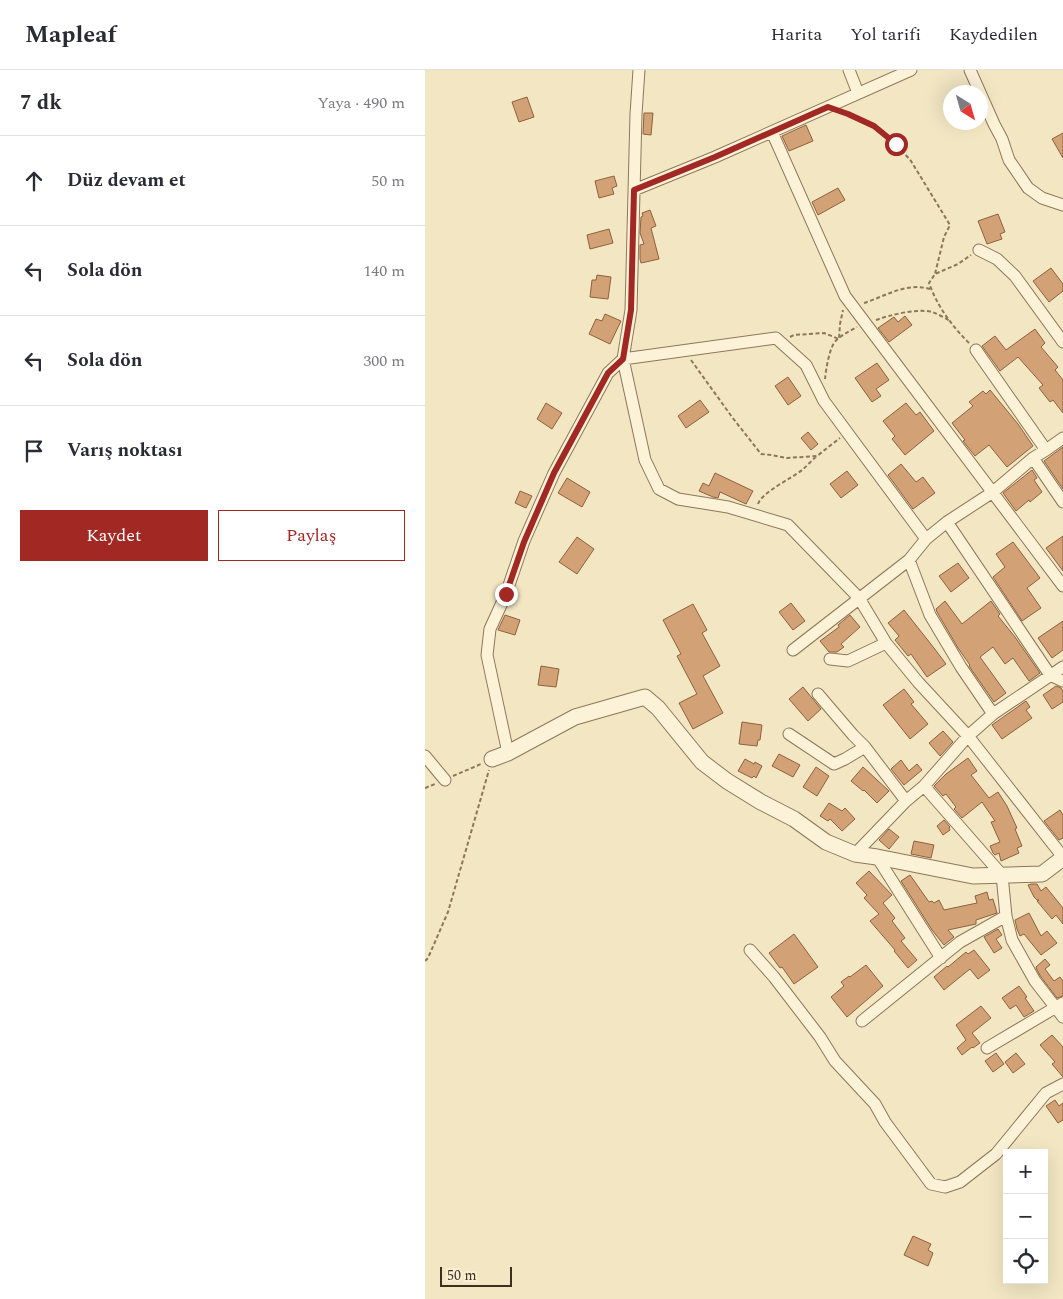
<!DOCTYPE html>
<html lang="tr">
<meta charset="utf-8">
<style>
:root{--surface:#fff;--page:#f7f7f7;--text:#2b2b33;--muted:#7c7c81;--line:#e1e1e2;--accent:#a22823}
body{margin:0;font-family:Spectral,serif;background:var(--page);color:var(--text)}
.controls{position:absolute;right:15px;bottom:15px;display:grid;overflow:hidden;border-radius:0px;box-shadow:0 5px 20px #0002}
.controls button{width:45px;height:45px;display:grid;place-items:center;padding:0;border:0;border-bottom:1px solid var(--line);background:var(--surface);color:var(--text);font:25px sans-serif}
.compass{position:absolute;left:518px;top:15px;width:45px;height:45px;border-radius:50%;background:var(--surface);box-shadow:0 5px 20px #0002;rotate:143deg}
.scale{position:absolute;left:15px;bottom:12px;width:72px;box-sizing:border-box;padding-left:5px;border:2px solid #3d2e1d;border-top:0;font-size:14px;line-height:18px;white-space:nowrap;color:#3d2e1d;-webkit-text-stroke:4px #f8efd4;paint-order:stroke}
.stop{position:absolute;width:15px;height:15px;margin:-11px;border:4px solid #a22823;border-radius:50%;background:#fff}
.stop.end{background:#a22823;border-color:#fff;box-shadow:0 1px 5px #0008}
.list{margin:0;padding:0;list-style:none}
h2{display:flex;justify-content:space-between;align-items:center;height:65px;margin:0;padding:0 20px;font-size:21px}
h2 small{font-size:16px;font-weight:400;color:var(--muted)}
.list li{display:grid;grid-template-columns:32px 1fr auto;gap:15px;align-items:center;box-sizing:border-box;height:90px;padding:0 20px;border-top:1px solid var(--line)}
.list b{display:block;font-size:19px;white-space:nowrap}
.list em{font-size:16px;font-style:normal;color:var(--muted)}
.actions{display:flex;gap:10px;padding:15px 20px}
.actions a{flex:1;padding:11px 0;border:1px solid var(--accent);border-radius:0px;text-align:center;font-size:18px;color:var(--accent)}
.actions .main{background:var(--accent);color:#fff}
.icon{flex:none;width:28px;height:28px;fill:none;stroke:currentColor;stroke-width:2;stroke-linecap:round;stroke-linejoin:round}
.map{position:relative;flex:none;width:638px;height:1229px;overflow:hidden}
header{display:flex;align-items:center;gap:30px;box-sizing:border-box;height:70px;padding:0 25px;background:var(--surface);border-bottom:1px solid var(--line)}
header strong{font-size:24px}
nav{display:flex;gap:28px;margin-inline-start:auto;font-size:18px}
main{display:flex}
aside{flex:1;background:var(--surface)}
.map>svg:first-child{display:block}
.building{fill:#d3a176;stroke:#8f613c}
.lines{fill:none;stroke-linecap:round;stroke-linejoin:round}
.minor-casing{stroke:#8e7758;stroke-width:13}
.tertiary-casing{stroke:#8e7758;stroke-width:17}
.path{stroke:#8e7758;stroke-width:2;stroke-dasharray:4 2.5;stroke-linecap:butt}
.minor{stroke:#fbf2d8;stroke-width:11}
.tertiary{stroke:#fbf2d8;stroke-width:15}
.route{stroke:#a22823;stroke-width:6}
</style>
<header>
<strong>Mapleaf</strong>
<nav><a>Harita</a><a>Yol tarifi</a><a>Kaydedilen</a></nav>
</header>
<main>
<aside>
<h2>7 dk<small>Yaya · 490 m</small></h2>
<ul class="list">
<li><svg class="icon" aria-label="ahead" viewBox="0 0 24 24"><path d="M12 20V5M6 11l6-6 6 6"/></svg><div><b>Düz devam et</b></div><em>50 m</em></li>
<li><svg class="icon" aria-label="left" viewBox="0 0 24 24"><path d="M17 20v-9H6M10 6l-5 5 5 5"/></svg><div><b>Sola dön</b></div><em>140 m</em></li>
<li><svg class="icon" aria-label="left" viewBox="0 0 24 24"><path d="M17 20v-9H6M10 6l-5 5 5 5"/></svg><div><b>Sola dön</b></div><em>300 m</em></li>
<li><svg class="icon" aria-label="arrive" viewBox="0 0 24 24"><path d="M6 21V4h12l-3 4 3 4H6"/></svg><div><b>Varış noktası</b></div></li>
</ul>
<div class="actions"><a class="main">Kaydet</a><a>Paylaş</a></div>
</aside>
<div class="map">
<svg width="638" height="1229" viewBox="0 0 638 1229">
<rect width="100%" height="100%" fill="#f2e6c3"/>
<path class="building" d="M102 27 109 47 94 52 87 32Z
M219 43H228L226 65 218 64Z
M381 55 388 71 364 81 357 66Z
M638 63V88L627 69Z
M189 106 192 116 187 118 189 124 174 128 170 111Z
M413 118 420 130 393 145 387 132Z
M225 140 231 156 226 158 234 189 216 193 215 189V175L219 174 215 163 216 147 218 146 217 143Z
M573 144 580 162 575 164 577 169 562 174 553 151Z
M184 159 188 173 165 179 162 165Z
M626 198 638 214V221L624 232 608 211Z
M172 205 186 207 183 229 165 227 167 210H171Z
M180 244 196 251 185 274 164 264 171 249 177 251Z
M480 246 487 255 464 272 453 258 469 247 473 252Z
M610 259 620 273 616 277 633 297 630 300 638 310V343L628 330 625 332 614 318 618 315 593 287 575 301 557 276 570 266 581 280Z
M452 293 464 310 451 319 456 326 447 332 430 308Z
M363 307 376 326 363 335 350 316Z
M565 320 593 354 608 376 582 397 564 375 550 386 538 371 540 370 527 353 548 336 544 332 558 321 561 324Z
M275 330 284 342 261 358 253 346Z
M121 333 137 343 127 359 112 349Z
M481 333 491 345 495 342 509 361 480 385 467 369 470 366 458 351Z
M383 362 393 374 386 380 376 368Z
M638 377V419L619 391Z
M476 394 491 412 498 407 510 423 488 439 463 405Z
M607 400 612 408 609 410 617 422 605 432 604 430 591 441 578 423Z
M422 401 433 415 416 428 405 414Z
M290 403 328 421 321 434 295 422 293 428 288 427 274 421 278 413 284 416Z
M142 408 165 422 157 437 133 423Z
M95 421 107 426 101 438 90 433Z
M638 466V501L621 478Z
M152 467 169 479 152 504 134 492Z
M588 472 615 508 602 518 616 538 597 551 568 507 580 497 571 484Z
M533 493 544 508 526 522 514 506Z
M520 531 537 554 566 531 575 544 573 546 590 567 615 603 604 611 588 588 580 594 568 577 555 587 581 623 569 632 544 596 545 595 533 578 512 542 511 539Z
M366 533 380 551 368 560 354 542Z
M268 534 282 560 277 563 295 596 278 606 298 643 268 659 254 633 272 624 252 586 256 584 238 550Z
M479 540 509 578 521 594 502 607 486 584 483 586 470 570 474 566 463 553Z
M80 545 95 550 90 565 73 560Z
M425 545 435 557 416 574 419 577 412 582H404L395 571 414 557 413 555Z
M638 551V580L627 588 613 568Z
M116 596 134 599 131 617 113 615Z
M631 616 636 618 638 621V632L627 639 618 625Z
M378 617 396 639 383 651 364 629Z
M479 619 489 632 486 634 503 654 485 669 458 635Z
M601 631 605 637 601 640 607 648 577 669 567 655Z
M317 652 337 655 335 670H333L332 676 314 674Z
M518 661 528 672 515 686 504 673Z
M354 684 375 695 368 707 347 696Z
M543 688 552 701 546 705 564 728 573 722 582 736 592 758 590 759 597 776 592 778 594 783 576 791 574 783 570 785 568 783 565 776 575 772 566 752 570 751 557 732 537 748 529 739 531 737 521 724 518 726 509 716 521 704Z
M320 689 329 694 330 692 337 696 331 708 329 706 327 708 313 701Z
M476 690 484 701 492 694 497 700 479 715 466 699Z
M391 697 404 706 392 726 378 717Z
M438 697 464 721 452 733 439 720 438 721 426 711Z
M404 733 417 741 420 738 430 749 417 761 405 749 403 751 395 746Z
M635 740 638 745V768L634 770 619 751Z
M519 750 525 757 524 758 525 760 518 765 512 756Z
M464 759 474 767 464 779 454 770Z
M489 771 509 775 506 788 486 784Z
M444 801 467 825 458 833 470 848 467 851 480 868 476 871 492 890 483 898 469 881 470 880 445 851 454 844 439 828 442 825 431 813Z
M485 805 504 832 507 831 509 833 514 830 519 840 552 833 550 826 562 822 564 830 568 829 572 843 551 850V854L523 860 529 867 519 875 507 860 476 811Z
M606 814H612L616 821 621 817 638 838V854L631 845 627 849 612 831 614 830H612L609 827 603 815Z
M604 843 616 866 622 861 632 873 616 885 599 864 595 866 592 859 590 850Z
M573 859 577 865 571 869 577 878 569 883 559 867Z
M369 864 393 897 369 914 357 897 355 898 344 883Z
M549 880 565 900 553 909 545 899 519 920 509 907 522 896 523 897 541 882 543 884Z
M620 889 625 895 620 899 629 911 635 907 638 911V926L632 928 616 907 612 900 611 897Z
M441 895 458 916 422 947 406 927 419 916 416 912 424 906 425 907Z
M594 916 602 927 600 928 609 941 599 947 591 935 585 939 577 928Z
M556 936 566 948 547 963 555 973 548 978 547 977 537 985 532 978 541 970 531 955Z
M627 965 638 977V1007L627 994 630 992 615 975Z
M571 983 579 994 568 1002 560 991Z
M591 983 600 994 588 1003 580 992Z
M630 1030 634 1036 638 1033V1050L633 1053 621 1036Z
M488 1166 506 1174 503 1180 508 1183 503 1196 479 1185Z"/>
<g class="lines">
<g class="minor-casing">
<path id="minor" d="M214 0 211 44 206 240 198 289 220 390 234 419 253 429 303 437 363 455 434 528 461 573 493 612 543 666 638 787
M424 0 433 23
M545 0 569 54 577 69 584 90 603 118 617 128 638 135
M347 62 420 226 638 516
M209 120 290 87 486 0
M554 180 572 189 590 206 638 272
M551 280 621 380
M608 388 638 432
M522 452 625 605 638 611
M484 490 505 545 536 597 568 644
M368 580 484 490 501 469 522 452 568 422 608 388 621 380 638 368
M405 589 423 591 461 573
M393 624 428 665 440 677
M364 664 409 694 420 689 440 677 481 731
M83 683 62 585 65 559 81 524 99 471 129 403 183 303 198 289 351 268 381 295 399 331 501 469
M0 686 20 710
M499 716 577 805 581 846 587 870 610 911 638 947
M430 784 481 731 499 716 543 666 568 644 638 597
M452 787 516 888
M325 880 349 907 395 967 410 991 450 1034 460 1052 506 1114 520 1117 535 1112 571 1084 621 1023 638 1014
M437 951 535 872 581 846
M562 978 638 933"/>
</g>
<g class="tertiary-casing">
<path id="tertiary" d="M67 689 83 683 150 647 220 627 233 638 277 692 302 711 336 732 369 749 401 772 430 784 452 787 548 806 617 804 638 788"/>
</g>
<path class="path" d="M417 42 449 56 471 74 486 91 525 155 519 167 510 204
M439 233C461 226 481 212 505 219
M451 250C465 245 492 238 507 242 513 244 520 248 525 251
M365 267 369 265 399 263 414 269 415 254 418 240
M544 273C527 256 512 236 504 213L510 204 533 194 546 185
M266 290 307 347 336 384 346 385 362 388 392 386 415 368
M400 309C401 299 404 281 409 273 414 266 425 261 432 257
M333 434C337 422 366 409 377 400 382 396 387 390 392 386
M28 706 56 694
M0 718 10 714
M0 891 3 888 23 842 64 700"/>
<use href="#minor" class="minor"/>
<use href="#tertiary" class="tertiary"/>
</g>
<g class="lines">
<path class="route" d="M81 524 99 472 129 403 183 303 198 289 206 240 209 120 290 87 403 37 423 44 449 56 471 74"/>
</g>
</svg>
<div class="controls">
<button>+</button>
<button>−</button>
<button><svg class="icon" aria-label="locate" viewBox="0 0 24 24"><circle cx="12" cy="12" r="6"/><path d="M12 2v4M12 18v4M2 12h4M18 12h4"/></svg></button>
</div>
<svg class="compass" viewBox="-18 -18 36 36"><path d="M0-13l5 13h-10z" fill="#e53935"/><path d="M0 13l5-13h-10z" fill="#7c7c81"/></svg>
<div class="scale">50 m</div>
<div class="stop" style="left:471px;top:74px"></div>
<div class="stop end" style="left:81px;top:524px"></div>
</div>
</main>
